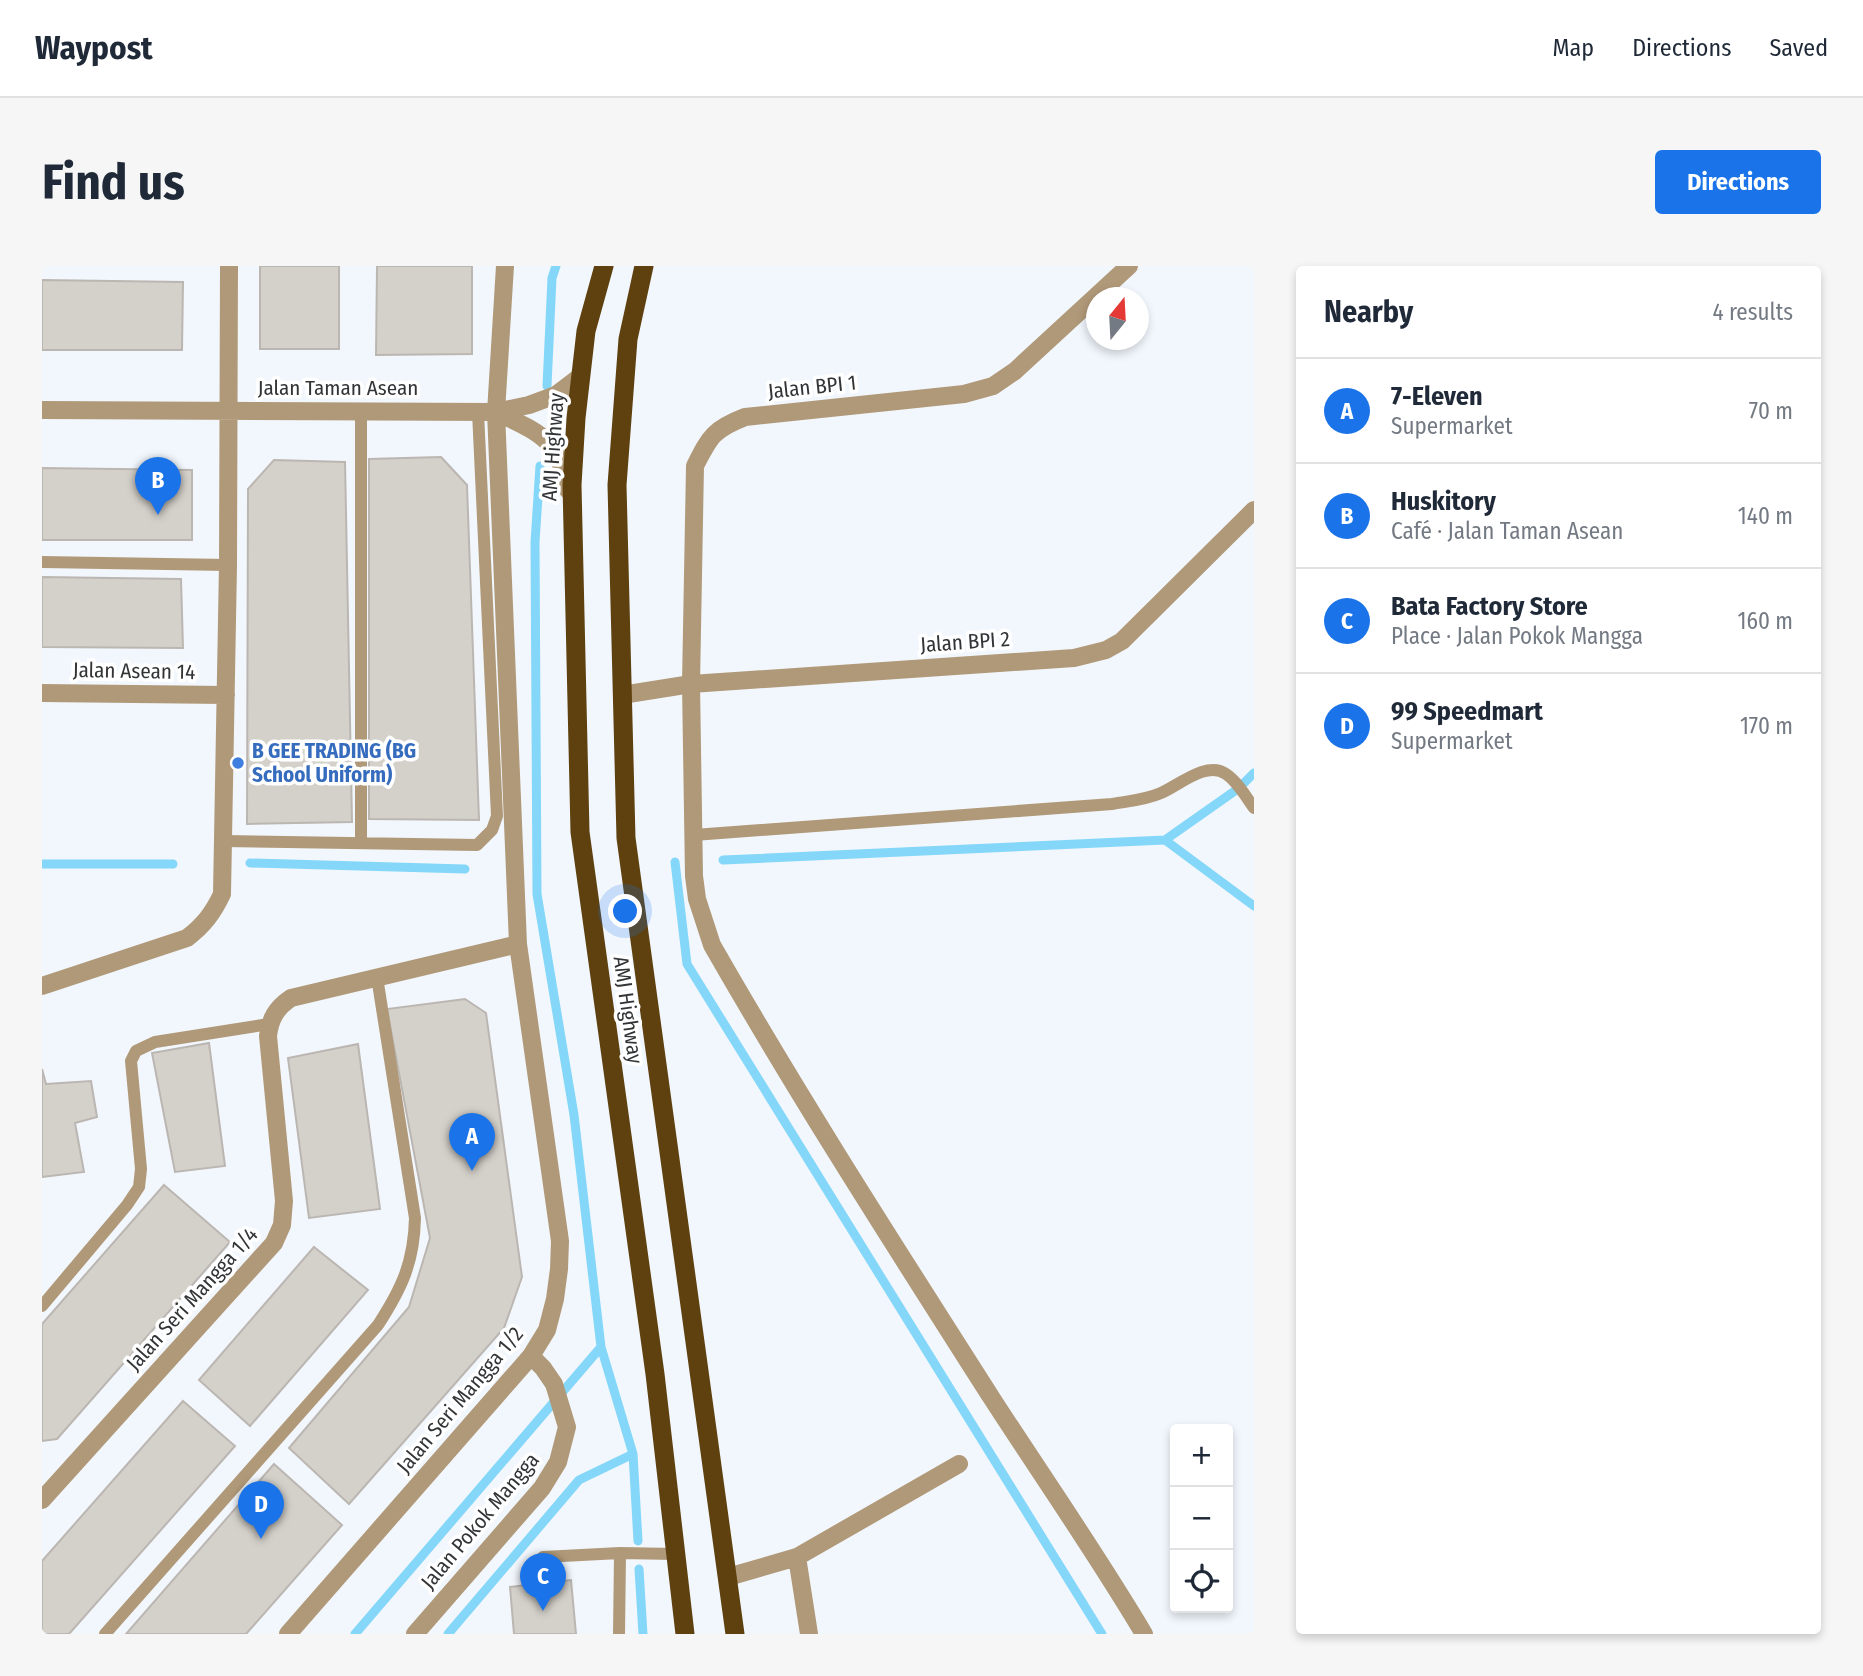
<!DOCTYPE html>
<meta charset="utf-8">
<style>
:root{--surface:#fff;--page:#f6f6f7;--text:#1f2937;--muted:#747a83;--line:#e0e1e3;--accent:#1a73e8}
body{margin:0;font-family:"Fira Sans Condensed",sans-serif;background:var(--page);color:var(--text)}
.controls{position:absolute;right:21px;bottom:21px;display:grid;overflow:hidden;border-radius:7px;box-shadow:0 4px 10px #0003}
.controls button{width:63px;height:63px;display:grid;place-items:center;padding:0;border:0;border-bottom:2px solid var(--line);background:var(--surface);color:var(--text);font:35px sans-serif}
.compass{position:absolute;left:1044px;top:21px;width:63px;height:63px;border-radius:50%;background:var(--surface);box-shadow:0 4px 10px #0003;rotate:18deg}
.you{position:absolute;left:584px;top:646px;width:24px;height:24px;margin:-18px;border:5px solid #fff;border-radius:50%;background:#1a73e8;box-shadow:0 0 0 10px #1a73e833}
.badge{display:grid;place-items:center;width:46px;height:46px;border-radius:50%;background:var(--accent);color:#fff;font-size:23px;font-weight:700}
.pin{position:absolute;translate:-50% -58px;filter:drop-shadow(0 2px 4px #0008)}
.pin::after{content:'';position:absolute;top:37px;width:24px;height:21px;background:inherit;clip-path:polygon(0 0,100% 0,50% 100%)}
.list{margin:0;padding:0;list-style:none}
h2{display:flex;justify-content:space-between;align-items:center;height:91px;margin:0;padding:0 28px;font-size:30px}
h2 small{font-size:23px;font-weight:400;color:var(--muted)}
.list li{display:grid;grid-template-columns:46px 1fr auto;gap:21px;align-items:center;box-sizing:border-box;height:105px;padding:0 28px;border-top:2px solid var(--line)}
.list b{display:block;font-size:26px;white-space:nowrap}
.list p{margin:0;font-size:23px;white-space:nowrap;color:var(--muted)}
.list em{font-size:23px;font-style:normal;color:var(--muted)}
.icon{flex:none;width:38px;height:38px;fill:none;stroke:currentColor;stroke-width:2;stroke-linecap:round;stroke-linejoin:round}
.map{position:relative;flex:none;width:1212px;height:1368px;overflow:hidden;border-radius:7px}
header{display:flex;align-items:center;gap:42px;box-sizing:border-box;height:98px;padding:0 35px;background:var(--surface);border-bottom:2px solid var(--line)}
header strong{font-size:33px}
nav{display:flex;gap:38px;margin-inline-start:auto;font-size:24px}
.intro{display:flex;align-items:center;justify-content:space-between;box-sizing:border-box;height:168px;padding:0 42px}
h1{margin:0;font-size:49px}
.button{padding:18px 32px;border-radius:7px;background:var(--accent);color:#fff;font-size:24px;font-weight:700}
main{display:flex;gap:42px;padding:0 42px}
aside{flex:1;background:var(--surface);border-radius:7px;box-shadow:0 4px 10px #0003}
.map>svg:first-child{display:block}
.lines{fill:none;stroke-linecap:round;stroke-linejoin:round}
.stream{stroke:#84d7f8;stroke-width:9}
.building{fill:#d4d0ca;stroke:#bbb6b1;stroke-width:2}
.service{stroke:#b09978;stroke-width:12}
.minor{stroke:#b09978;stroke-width:18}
.trunk{stroke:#5e410f;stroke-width:19}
.shop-dot{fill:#3f7fe0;stroke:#fff;stroke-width:2.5}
.labels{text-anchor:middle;stroke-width:7;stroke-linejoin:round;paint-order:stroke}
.street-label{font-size:21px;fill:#323436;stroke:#fff}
.shop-label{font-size:21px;font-weight:bold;fill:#366cbe;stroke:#fff;text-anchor:start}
</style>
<header>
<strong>Waypost</strong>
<nav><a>Map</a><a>Directions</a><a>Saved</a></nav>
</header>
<div class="intro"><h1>Find us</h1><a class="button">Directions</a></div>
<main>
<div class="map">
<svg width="1212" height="1368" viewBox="0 0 1212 1368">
<rect width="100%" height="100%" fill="#f2f7fd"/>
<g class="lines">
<path class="stream" d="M505 120 510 12 514 0
M498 200 493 276 495 628 532 849 559 1081 591 1188 596 1275
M1123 574 1212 640
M681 594 1123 574 1197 522 1212 507
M633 596 645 698 1060 1368
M208 597 423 603
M0 598H131
M597 1303 601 1368
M313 1368 559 1081
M406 1368 537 1214 591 1188"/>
</g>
<path class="building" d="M218 0H297V83H218Z
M335 0H430V88L334 89Z
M0 14 141 16 140 84H0Z
M399 191 425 219 437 554 327 553V193Z
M232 194 303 196 310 556 205 558 206 223Z
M0 202 150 204V274H0Z
M0 311 139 313 141 382 0 381Z
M423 733 444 747 480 1011 462 1062 307 1238 247 1182 367 1041 388 972 345 743Z
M167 777 183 900 133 906 110 787Z
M316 778 338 943 267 952 246 792Z
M0 803 4 818 49 815 55 851 33 857 42 906 0 911Z
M122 919 188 976 15 1173 0 1175V1058Z
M272 981 326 1024 208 1160 157 1114Z
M141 1135 193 1180 27 1368H0V1295Z
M232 1198 300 1259 204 1368H84Z
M529 1314 534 1368H472L468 1321Z"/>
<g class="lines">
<path class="service" d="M0 296 186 299
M652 569 1070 538C1087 535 1103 534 1119 527 1136 520 1165 494 1184 508 1195 515 1204 531 1212 542
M182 575 435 579 450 564 455 550 436 146
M319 577V145
M0 1040 85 939 97 921 99 903 89 795 94 785 113 776 227 758
M501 1291 578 1287 633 1288
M63 1368 336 1059C360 1022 372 996 373 952L335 711
M577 1368 578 1287"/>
<path class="minor" d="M1087 0 973 105 951 120 922 128 703 151C672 163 668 170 653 200L649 418 652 610 655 633 670 679C758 833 854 982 949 1131 1000 1210 1054 1287 1102 1368
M0 144 454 146C498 167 516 172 526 224
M454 146 487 139 514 129 539 110
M0 427 184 429
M580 429 649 418 1032 392 1064 384 1080 375 1212 244
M0 720 145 672C162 659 171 647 180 628L186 299 187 0
M0 1234 232 977 240 959 242 935 226 770C228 753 234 742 249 732L476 678
M755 1291 917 1198
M686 1311 755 1291 767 1368
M246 1368 489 1090 505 1064 513 1033 517 1003 518 975 476 678 454 146 463 0
M373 1368 500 1222 516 1196 525 1161 512 1118 501 1102 489 1090"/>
<path class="trunk" d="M562 0 544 65 534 152 530 219 538 566 613 1108 643 1368
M602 0 586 73 575 219 584 572 693 1368"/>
</g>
<circle class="shop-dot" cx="196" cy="497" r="7"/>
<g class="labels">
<g class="street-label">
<text transform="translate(770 121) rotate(-6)" y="7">Jalan BPI 1</text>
<text x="296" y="129">Jalan Taman Asean</text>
<text transform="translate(511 181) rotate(-86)" y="7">AMJ Highway</text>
<text transform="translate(923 376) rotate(-4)" y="7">Jalan BPI 2</text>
<text transform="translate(92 405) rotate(1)" y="7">Jalan Asean 14</text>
<text transform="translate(586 744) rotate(82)" y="7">AMJ Highway</text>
<text transform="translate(150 1033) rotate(-48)" y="7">Jalan Seri Mangga 1/4</text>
<text transform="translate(418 1134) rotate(-50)" y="7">Jalan Seri Mangga 1/2</text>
<text transform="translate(438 1255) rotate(-50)" y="7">Jalan Pokok Mangga</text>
</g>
<g class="shop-label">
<text x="210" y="492">B GEE TRADING (BG<tspan x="210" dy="24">School Uniform)</tspan></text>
</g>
</g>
</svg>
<div class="controls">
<button>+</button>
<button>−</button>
<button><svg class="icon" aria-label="locate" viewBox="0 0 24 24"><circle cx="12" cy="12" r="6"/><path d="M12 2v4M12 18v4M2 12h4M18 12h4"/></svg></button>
</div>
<svg class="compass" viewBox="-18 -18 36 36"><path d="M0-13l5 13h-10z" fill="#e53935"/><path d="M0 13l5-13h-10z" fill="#747a83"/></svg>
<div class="you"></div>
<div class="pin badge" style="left:430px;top:905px">A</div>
<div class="pin badge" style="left:116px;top:249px">B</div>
<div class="pin badge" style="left:501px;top:1345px">C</div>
<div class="pin badge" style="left:219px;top:1273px">D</div>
</div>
<aside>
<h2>Nearby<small>4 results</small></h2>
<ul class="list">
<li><span class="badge">A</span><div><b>7-Eleven</b><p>Supermarket</p></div><em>70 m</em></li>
<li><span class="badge">B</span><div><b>Huskitory</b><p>Café · Jalan Taman Asean</p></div><em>140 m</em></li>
<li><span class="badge">C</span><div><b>Bata Factory Store</b><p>Place · Jalan Pokok Mangga</p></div><em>160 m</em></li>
<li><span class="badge">D</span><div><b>99 Speedmart</b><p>Supermarket</p></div><em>170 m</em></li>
</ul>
</aside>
</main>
